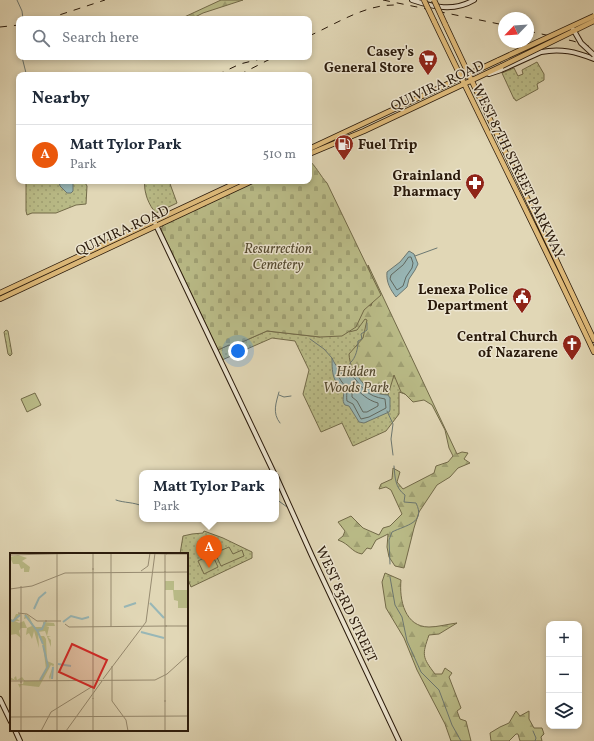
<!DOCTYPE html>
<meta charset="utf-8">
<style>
:root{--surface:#fff;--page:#f2f2f3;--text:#1f2937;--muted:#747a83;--line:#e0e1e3;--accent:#ea580c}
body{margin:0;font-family:Vollkorn,serif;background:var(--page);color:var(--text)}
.controls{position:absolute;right:12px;bottom:12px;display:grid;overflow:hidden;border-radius:8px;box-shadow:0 2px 6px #0003}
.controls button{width:36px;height:36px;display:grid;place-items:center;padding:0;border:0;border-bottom:1px solid var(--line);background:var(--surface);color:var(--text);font:20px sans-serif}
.compass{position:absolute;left:498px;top:12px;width:36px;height:36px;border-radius:50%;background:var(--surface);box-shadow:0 2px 6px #0003;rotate:245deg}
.you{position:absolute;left:238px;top:351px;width:14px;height:14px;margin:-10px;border:3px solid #fff;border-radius:50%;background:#1a73e8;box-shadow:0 0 0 6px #1a73e833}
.badge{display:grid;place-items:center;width:26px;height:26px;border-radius:50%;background:var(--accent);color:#fff;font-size:13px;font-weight:700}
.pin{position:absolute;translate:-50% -33px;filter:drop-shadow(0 1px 2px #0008)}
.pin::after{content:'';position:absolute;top:21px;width:14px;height:12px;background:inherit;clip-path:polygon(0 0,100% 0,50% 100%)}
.popup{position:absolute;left:139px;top:470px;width:140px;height:52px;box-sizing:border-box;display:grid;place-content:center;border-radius:8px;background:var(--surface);filter:drop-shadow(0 1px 3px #0005);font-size:13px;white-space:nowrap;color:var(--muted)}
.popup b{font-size:15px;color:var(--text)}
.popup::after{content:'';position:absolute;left:50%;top:100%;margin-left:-8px;border:8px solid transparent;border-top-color:var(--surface)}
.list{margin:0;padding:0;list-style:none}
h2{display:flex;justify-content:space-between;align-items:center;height:52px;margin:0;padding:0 16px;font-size:17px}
h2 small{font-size:13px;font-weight:400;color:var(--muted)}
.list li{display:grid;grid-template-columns:26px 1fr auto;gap:12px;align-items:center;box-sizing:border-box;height:60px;padding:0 16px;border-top:1px solid var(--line)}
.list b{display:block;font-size:15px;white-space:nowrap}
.list p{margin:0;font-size:13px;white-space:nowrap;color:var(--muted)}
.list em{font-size:13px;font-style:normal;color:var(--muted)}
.icon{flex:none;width:22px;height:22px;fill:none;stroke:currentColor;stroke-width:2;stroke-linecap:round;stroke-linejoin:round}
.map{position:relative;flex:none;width:594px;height:741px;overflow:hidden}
.search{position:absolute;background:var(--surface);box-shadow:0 2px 6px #0003;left:16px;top:16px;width:296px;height:44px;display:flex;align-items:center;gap:10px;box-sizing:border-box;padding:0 14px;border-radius:8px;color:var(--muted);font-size:15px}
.panel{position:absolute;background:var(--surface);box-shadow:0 2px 6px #0003;left:16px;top:72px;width:296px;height:112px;border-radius:8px}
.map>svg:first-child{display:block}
.green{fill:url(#green-dots);stroke:#726a49}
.forest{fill:url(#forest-firs);stroke:#726a49}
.cemetery{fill:url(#cemetery-stones);stroke:#726a49}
.pitch{fill:#babc88;stroke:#726a49}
.water{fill:#98b7b7;stroke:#6c7872}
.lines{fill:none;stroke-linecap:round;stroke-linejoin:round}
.shore{stroke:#606860;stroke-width:1}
.stream{stroke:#6c7872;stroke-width:1}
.secondary-casing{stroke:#29190a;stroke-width:6}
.primary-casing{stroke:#29190a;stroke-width:6}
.secondary{stroke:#ece5d0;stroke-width:4}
.primary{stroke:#e0bc7b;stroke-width:4.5}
.rail{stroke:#29190a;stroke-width:1;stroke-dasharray:7 7;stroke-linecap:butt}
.secondary-bridge-casing{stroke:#29190a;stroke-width:6;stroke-linecap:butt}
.primary-bridge-casing{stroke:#29190a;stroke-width:6;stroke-linecap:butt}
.secondary-bridge{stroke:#ece5d0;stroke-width:4}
.primary-bridge{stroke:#e0bc7b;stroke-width:4.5}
.labels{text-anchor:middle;stroke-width:3;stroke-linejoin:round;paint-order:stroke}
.poi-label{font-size:14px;font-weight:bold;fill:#29190a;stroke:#ece5d0;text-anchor:end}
.street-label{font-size:14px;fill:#29190a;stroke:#ece5d0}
.park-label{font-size:14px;font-style:italic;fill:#544a30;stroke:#ece5d0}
.inset-river{fill:none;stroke:#98b7b7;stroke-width:2}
.inset-road{fill:none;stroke:#978b71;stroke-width:1}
.view{fill:#d62828;fill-opacity:0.15;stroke:#d62828;stroke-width:2}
.inset-edge{fill:none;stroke:#29190a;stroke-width:2}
</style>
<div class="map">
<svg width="594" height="741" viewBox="0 0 594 741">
<defs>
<pattern id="green-dots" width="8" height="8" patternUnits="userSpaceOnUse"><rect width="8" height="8" fill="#babc88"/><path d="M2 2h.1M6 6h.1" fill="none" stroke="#a0a174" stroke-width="1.8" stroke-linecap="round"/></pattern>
<pattern id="forest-firs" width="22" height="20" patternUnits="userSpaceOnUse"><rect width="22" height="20" fill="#babc88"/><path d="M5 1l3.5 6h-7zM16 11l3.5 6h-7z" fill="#a0a174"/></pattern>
<pattern id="cemetery-stones" width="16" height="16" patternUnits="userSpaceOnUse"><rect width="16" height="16" fill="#babc88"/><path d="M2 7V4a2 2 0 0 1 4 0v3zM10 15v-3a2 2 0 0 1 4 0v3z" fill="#a0a174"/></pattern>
</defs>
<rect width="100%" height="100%" fill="#e1d7b6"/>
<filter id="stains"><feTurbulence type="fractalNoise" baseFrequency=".005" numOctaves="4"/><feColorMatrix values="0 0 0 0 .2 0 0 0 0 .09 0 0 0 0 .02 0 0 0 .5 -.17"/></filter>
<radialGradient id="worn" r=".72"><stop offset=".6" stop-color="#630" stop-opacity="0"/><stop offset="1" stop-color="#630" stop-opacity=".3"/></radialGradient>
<path class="green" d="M537 62 544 74V80L537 84 538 89 516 101 515 99H514L502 73 514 68 518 76 523 74 522 70Z
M26 181H84L87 186 86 204 76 205 56 213H32L27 215 26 211Z
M145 181H169L177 203 156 213C149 206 143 191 145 181Z
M381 295 405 394 399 392V414L386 431 353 446 342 423 321 432 303 394 309 370 295 341 272 338 222 360 218 350 229 345 233 346 267 331 320 337 364 310Z
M6 330 8 331 12 354 10 356 8 354 4 332Z
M204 531 223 538 252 552V558L191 587 187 577V554H180L183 536 192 534 203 533Z"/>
<path class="forest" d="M221 0H243L203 13 191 19H180Z
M368 265 457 454 462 452 468 453 464 459 470 463 458 468 450 477 437 485 419 512 414 528 404 568 395 566 389 557 387 547 388 534 376 540 371 549 367 548 362 554C351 552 350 544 338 540L343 536 345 531 338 522 351 516 363 528 379 535 383 528 390 526 402 514 391 490 386 487 379 489 381 484 392 479 393 468 400 472 397 482 403 489 434 473 436 466 448 462 453 456 449 448 445 430 432 405 424 400 413 402 405 394 401 392 394 375 388 395C367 394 350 374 349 354L363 338 367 320 365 319 357 330 349 332 347 321 367 305 371 306 375 294Z
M385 573 401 580C399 600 405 627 429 627 438 627 448 624 457 623L439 634 429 635C422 655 422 657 435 674H442L445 668 452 673 449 677 461 708 457 711 460 719 466 721 471 741H451L445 724 417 670 404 638 386 608 382 582Z
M516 711 520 716 529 711V719L534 728H542L544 734 541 737 542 741H520L518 734H516L509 741H491L490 733 500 727 509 723Z"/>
<path class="cemetery" d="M309 161C314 163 321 177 327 183L381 295 364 310 356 327 342 336 320 337 267 331 233 346 229 345 218 350 161 230 163 225 256 181H309Z"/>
<path class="pitch" d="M35 393 41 405 27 412 21 399Z
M229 547 233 554 242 550 244 556 221 566 215 553Z
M212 554 218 567 204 574 198 561Z"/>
<path class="water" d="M59 181H73V191L71 193H67L60 186Z
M409 251 414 254 418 264 415 270 409 279 407 287 396 297C390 289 386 282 387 272L400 262Z
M332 358C336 367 340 372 350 369L353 370C364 384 368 394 388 395L390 398V410L389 412 364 423 359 422 349 406 345 405C341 400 345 396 343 390 341 387 337 384 335 380 332 374 332 365 332 358Z"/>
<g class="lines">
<path class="shore" d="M409 257H411L413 263 412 268 406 277 403 286 397 290 390 279 391 275 403 265Z
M340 373 351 374C363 388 366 396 385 399L386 408 369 417 361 419 353 404 347 401C346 396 348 391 345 387 343 382 339 380 338 374Z
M354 387C362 394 367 400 378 403V406L367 412H363L357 401 352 397V389Z"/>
<path class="stream" d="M17 0 22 11 23 19
M22 57 26 73
M415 256 437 248
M310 339 324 349 332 358
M350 370V363C356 358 358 348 358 341L362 339 361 334 367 330V323
M279 392C276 403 272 413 280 423
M279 395 284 397 291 396
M387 411 393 424 391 439 393 455
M276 499 287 507
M116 500C124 503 134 502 142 506
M390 564 389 540 392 532C406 525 426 523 416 503L404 502 405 495C395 488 395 477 394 466
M390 577 395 605 402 617 407 641 421 672 439 690 452 725 461 741
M533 731 536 738 535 741"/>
<g class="secondary-casing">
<path id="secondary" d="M412 0C433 7 454 12 474 0
M489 74 501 70 541 52C561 48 576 52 594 59
M155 223 274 473
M276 476 312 556 399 741
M0 699 11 722
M15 730 20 741"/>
</g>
<g class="primary-casing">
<path id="primary" d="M434 21C487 132 542 241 594 352
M445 24 594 340
M309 149 499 60
M309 154 364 131 502 66
M0 293 240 181
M0 299 252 181"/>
</g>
<use href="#secondary" class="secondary"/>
<use href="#primary" class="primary"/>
<path class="rail" d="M383 0 504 25
M47 19 105 0
M0 27 19 25
M528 31 573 41 594 48
M309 36C336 24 364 5 394 5
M217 75 240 64 260 59
M239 75 274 57"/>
<g class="secondary-bridge-casing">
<path id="secondary-bridge" d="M573 29 581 43 594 55"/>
</g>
<g class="primary-bridge-casing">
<path id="primary-bridge" d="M424 0 434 21
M434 0 445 24
M499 60 594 16
M502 66 594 21"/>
</g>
<use href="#secondary-bridge" class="secondary-bridge"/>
<use href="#primary-bridge" class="primary-bridge"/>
</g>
<defs>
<g id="supermarket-pin" transform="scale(1)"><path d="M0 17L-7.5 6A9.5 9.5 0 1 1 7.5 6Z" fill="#8f2418" stroke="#ece5d0"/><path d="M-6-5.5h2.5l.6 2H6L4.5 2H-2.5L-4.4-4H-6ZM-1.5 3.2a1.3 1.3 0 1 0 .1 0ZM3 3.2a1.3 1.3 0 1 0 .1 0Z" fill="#fff"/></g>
<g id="fuel-pin" transform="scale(1)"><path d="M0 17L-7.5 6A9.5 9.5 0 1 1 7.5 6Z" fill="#8f2418" stroke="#ece5d0"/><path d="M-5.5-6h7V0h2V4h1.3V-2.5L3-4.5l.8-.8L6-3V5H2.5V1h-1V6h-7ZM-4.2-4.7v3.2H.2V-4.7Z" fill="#fff"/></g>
<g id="pharmacy-pin" transform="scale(1)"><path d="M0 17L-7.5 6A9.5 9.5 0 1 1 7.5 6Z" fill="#8f2418" stroke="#ece5d0"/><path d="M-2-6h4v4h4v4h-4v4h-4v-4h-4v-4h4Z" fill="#fff"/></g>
<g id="civic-pin" transform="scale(1)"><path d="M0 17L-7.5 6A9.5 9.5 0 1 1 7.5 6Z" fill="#8f2418" stroke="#ece5d0"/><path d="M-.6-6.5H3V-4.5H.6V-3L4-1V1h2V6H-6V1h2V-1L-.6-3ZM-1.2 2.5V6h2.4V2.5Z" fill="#fff"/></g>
<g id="church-pin" transform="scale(1)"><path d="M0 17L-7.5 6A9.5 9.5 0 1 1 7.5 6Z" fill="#8f2418" stroke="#ece5d0"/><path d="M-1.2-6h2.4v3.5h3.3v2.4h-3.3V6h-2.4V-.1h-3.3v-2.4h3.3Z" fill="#fff"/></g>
</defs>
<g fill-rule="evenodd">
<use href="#supermarket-pin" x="428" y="59"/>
<use href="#fuel-pin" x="344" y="144"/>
<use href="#pharmacy-pin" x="475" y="183"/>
<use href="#civic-pin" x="522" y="297"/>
<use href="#church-pin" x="572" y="344"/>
</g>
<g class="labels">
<g class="poi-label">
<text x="414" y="56">Casey's<tspan x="414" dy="16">General Store</tspan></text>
<text x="358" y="149" text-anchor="start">Fuel Trip</text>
<text x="461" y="180">Grainland<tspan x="461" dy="16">Pharmacy</tspan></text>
<text x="508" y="294">Lenexa Police<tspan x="508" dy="16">Department</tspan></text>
<text x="558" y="341">Central Church<tspan x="558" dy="16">of Nazarene</tspan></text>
</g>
<g class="street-label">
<text transform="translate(437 85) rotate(-25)" y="5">QUIVIRA ROAD</text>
<text transform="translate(519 171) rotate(64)" y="5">WEST 87TH STREET PARKWAY</text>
<text transform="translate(122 230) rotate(-25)" y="5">QUIVIRA ROAD</text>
<text transform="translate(347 604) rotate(65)" y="5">WEST 83RD STREET</text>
</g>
<g class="park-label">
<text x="278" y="253">Resurrection<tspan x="278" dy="16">Cemetery</tspan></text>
<text x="356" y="376">Hidden<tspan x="356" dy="16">Woods Park</tspan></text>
</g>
</g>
<g transform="translate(10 553)">
<rect width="178" height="178" fill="#e1d7b6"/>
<path d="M155 28H164V37H178V55H168V48L164 47 163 37H155ZM29 83H34L36 86 37 108 44 111 40 127 39 124 43 113 41 112 29 134 11 132 10 135 8 131H13L14 127H0V124L5 127 4 125 6 123 7 127 12 124 15 128H29L36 116 33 92Z" fill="#babc88"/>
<path d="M8 2 17 5 12 8 20 14 19 19H14V15L11 16 9 11H3L0 4ZM6 61H11L6 65 10 68H5L9 70 14 68 17 75 22 73 17 65 14 66 15 61 19 63 24 74H33V69L44 70 45 73H36L39 74 37 83H41L38 84 41 87V94L35 78 28 79 29 95 24 78 22 86 19 80 16 82 17 75H11L9 78 11 85 6 81 0 82V66L3 67Z" fill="#babc88"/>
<path class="inset-river" d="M140 50 154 65M114 54 126 50M24 56 29 45 36 39M15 62 28 79 33 91M0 67 3 68 10 62M53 69 61 63 72 66 79 64M27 77 32 76 35 69M131 79 154 85M48 111 61 113M42 126 43 114M30 127 38 113 33 92"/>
<path class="inset-road" d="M47 0V178M101 0V74M114 0 157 1M155 0V19M156 1H178M0 2 78 0M83 15V146M83 17V0M131 18 138 13 140 0M155 18V149M11 33V130M0 36 22 33 55 20 178 19M8 60 17 61 27 68H37M35 68H51M55 71 59 74 157 73M155 73H178M102 113V148L116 167 118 178M93 126 136 69 145 0M0 128 145 127 157 121 178 102M11 128V178M155 147V178M0 164 178 163M31 178 41 159 83 133M56 178 92 128M83 178V145"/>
<path class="view" d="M62 91 97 107 84 135 49 119Z"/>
<rect width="178" height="178" class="inset-edge"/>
</g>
<rect width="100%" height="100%" filter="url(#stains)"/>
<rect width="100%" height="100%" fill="url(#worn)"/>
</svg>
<div class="controls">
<button>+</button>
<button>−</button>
<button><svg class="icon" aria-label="layers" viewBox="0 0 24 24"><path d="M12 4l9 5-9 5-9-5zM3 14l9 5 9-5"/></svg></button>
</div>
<svg class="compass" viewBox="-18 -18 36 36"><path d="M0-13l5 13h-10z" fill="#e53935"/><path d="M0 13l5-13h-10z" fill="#747a83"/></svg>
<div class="you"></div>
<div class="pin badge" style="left:209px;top:568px">A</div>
<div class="popup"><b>Matt Tylor Park</b>Park</div>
<div class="search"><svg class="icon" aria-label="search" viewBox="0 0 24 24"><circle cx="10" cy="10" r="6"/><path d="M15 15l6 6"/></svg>Search here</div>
<section class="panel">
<h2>Nearby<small></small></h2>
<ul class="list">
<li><span class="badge">A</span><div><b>Matt Tylor Park</b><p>Park</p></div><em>510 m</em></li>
</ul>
</section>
</div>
